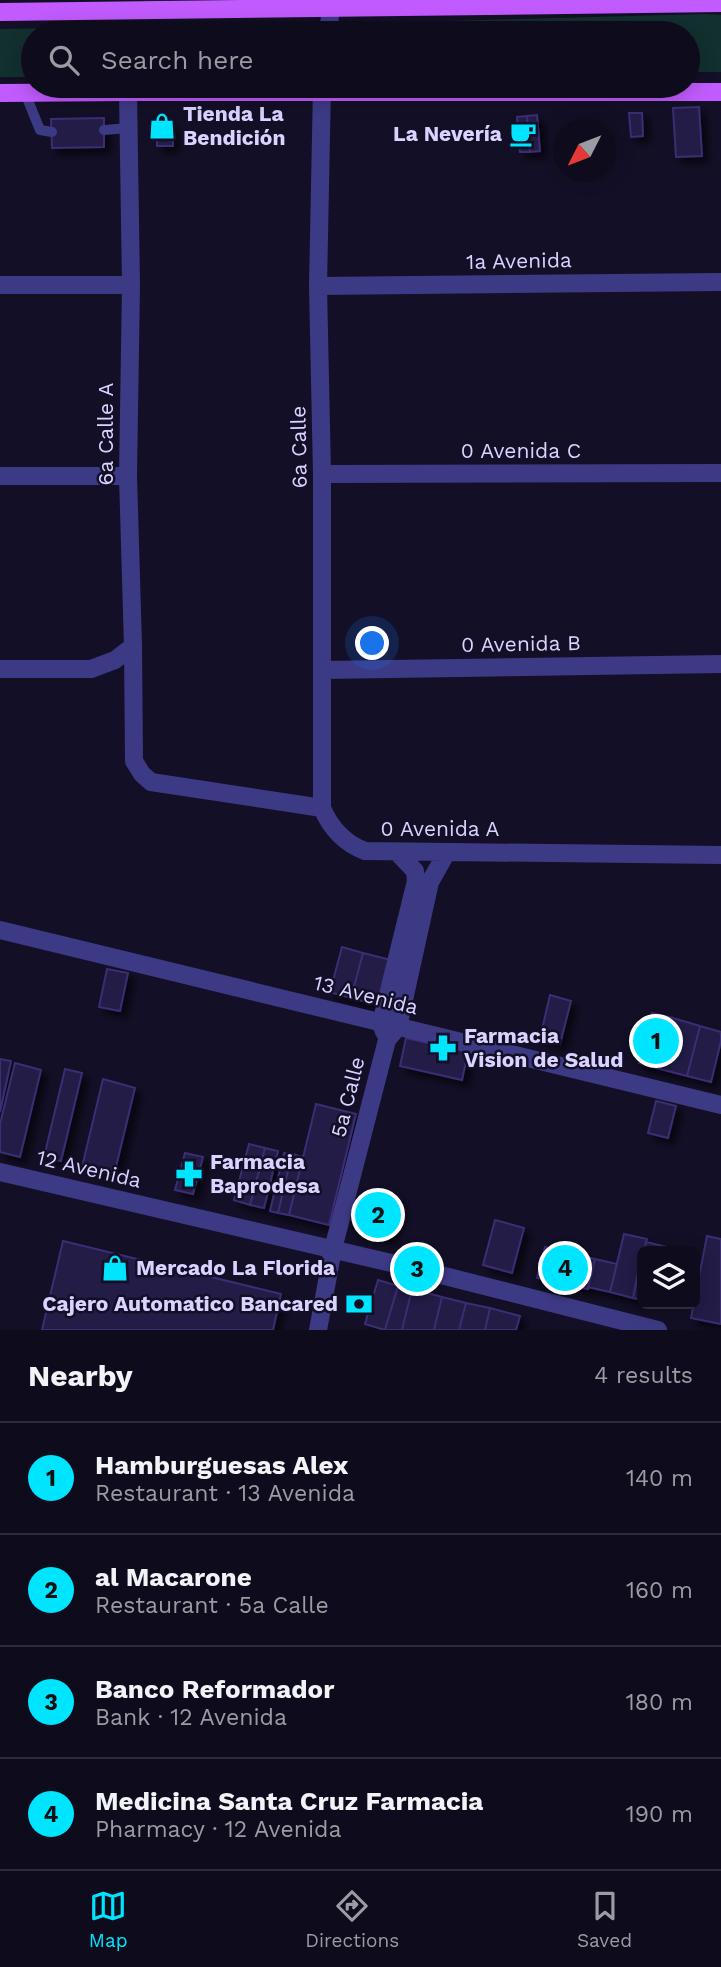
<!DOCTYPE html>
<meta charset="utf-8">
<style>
:root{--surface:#0e0b1c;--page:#1c1929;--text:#f1f3f6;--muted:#9b9ba3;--line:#2e2b3b;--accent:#00e5ff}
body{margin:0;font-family:"Work Sans",sans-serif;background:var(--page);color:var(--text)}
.controls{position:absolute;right:21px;bottom:21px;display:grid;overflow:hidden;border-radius:10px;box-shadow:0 4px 18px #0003}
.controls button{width:63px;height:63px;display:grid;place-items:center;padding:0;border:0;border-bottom:2px solid var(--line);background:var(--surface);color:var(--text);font:35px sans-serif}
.compass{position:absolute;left:553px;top:119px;width:63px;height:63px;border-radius:50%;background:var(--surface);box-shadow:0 4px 18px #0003;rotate:228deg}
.you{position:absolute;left:373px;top:644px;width:24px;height:24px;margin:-18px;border:5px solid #fff;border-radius:50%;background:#1a73e8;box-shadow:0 0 0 10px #1a73e833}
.badge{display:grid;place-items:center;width:46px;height:46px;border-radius:50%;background:var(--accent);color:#111;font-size:23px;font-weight:700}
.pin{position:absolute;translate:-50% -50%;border:4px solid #fff;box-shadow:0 2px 7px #0006}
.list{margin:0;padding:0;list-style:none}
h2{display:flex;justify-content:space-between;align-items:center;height:91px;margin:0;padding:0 28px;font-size:30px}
h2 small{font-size:23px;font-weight:400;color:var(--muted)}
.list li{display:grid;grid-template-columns:46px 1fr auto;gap:21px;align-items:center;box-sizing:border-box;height:112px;padding:0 28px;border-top:2px solid var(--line)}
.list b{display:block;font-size:26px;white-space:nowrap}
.list p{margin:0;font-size:23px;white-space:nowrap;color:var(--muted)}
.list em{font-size:23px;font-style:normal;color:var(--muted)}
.icon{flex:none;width:38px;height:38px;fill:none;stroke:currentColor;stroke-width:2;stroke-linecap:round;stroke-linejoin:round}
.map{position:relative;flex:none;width:721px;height:1330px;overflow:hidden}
.search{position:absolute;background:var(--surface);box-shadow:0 4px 18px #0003;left:21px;right:21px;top:21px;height:77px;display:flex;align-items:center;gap:18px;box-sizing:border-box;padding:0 24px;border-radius:38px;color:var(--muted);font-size:26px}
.sheet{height:539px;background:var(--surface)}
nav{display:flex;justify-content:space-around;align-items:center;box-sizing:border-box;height:98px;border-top:2px solid var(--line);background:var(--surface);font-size:19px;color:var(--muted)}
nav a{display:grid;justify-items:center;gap:4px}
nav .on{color:var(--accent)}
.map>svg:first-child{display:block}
.green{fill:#12302f}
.building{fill:#241b47;stroke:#3b2d73;stroke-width:2;filter:url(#shadow)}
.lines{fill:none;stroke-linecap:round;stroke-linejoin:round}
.lane{stroke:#3d3a85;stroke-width:10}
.street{stroke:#3d3a85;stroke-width:18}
.primary{stroke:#c25bff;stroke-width:18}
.labels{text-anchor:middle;stroke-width:5;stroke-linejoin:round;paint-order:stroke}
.poi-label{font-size:21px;font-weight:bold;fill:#d9d4ff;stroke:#130f26;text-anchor:start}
.street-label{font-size:21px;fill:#d9d4ff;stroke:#130f26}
</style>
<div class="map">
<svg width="721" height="1330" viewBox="0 0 721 1330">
<defs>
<filter id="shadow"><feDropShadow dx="6" dy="6" stdDeviation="3.5" flood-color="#0009"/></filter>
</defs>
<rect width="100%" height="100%" fill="#130f26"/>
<path class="green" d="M706 14 721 15V72H688V33H368L366 23Z
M307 23 308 33H33V77H0V29Z"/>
<path class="building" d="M699 107 702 156 676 157 673 108Z
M629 113H642L643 136 631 137Z
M537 115 540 151 530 152 527 116Z
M527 116 530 152H520L517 117Z
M104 118V147L52 148 51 119Z
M162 122H172L173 146H157V126Z
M342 947 363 953 351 998 330 992Z
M363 953 391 960 379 1005 351 998Z
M107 969 128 973 120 1011 99 1007Z
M550 995 571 1001 560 1044 540 1038Z
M652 1013 673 1018 660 1069 639 1063Z
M673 1018 700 1026 687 1076 660 1069Z
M700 1026 721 1032V1041L711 1082 687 1076Z
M406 1038 468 1052 462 1080 400 1066Z
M0 1059 11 1061 0 1112Z
M15 1063 41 1070 20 1157 0 1152V1124Z
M65 1069 82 1073 61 1161 44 1157Z
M103 1079 135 1088 114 1175 82 1167Z
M656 1101 676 1106 668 1138 648 1133Z
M316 1104 356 1114 329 1225 289 1215Z
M249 1144 265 1148 250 1205 234 1200Z
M265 1148 278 1151 264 1208 250 1205Z
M185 1153 203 1157 193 1194 175 1190Z
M284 1153 292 1154 278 1213 270 1211Z
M292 1154 303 1157 289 1215 278 1213Z
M365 1193 399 1201 389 1238 356 1229Z
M495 1220 524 1228 512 1273 483 1265Z
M624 1234 647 1239 644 1251H642L633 1298 610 1292Z
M707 1236 721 1239V1324L691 1318Z
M63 1241 281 1294 273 1330H42Z
M646 1242 675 1249 674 1251H644Z
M545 1247 560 1251 553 1281 537 1278Z
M560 1251 577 1255 570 1285 553 1281Z
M577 1255 595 1259 588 1289 570 1285Z
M642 1258V1300L633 1298Z
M595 1259 617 1264 610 1292 588 1287Z
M378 1280 398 1286 385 1330 365 1324Z
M398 1286 412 1289 402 1330H385Z
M412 1289 442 1297 434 1330H402Z
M442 1297 466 1303 459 1330H434Z
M466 1303 490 1308 485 1330H459Z
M490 1308 520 1316 516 1330H485Z"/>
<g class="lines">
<path class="lane" d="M25 93 40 130 52 132
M104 130 129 128"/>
<path class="street" d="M328 33 332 0
M322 86 318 286 322 474V808C331 829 344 843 365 851L721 855
M128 92 131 285 128 476 133 646 134 761 142 774 151 782 322 808
M0 285H131
M318 286 721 282
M322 474 721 473
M0 476H128
M0 669H91L115 660 133 646
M322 670 721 664
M0 930 721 1105
M384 1032 381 1023 416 881 415 871 397 852
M0 1172 417 1269 658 1330
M318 1330 333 1249 387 1040 398 1027 430 882 447 852"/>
<path class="primary" d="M0 12 721 3
M0 93 128 92H721"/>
</g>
<defs>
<g id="shop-bare" transform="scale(2.1)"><path d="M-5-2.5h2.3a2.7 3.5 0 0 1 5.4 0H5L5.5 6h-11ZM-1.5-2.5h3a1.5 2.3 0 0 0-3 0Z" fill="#00e5ff" stroke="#130f26" stroke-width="2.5" paint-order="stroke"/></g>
<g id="cafe-bare" transform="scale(2.1)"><path d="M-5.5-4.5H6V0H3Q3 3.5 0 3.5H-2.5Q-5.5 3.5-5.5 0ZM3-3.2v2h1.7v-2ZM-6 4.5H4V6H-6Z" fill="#00e5ff" stroke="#130f26" stroke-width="2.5" paint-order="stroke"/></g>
<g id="pharmacy-bare" transform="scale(2.1)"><path d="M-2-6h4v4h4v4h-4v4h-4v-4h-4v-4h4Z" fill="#00e5ff" stroke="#130f26" stroke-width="2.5" paint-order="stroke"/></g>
<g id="bank-bare" transform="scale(2.1)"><path d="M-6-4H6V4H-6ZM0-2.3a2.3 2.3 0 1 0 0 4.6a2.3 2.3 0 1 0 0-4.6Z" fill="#00e5ff" stroke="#130f26" stroke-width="2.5" paint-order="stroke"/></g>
</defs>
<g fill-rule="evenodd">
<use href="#shop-bare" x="162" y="126"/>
<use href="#cafe-bare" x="523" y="134"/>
<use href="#pharmacy-bare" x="443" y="1048"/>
<use href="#pharmacy-bare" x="189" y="1174"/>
<use href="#shop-bare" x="115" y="1268"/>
<use href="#bank-bare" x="359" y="1304"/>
</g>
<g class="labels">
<g class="poi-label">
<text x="183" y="121">Tienda La<tspan x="183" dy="24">Bendición</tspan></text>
<text x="502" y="141" text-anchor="end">La Nevería</text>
<text x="464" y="1043">Farmacia<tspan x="464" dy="24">Vision de Salud</tspan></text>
<text x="210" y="1169">Farmacia<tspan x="210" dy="24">Baprodesa</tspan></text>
<text x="136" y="1275">Mercado La Florida</text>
<text x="338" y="1311" text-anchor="end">Cajero Automatico Bancared</text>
</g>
<g class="street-label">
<text transform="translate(519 261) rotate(-1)" y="7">1a Avenida</text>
<text transform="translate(106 434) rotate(-90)" y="7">6a Calle A</text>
<text transform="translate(299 447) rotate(-91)" y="7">6a Calle</text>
<text x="521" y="458">0 Avenida C</text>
<text transform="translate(521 644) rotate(-1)" y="7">0 Avenida B</text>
<text x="440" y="836">0 Avenida A</text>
<text transform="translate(366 995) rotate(14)" y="7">13 Avenida</text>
<text transform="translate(348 1097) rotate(-76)" y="7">5a Calle</text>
<text transform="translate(89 1169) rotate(13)" y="7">12 Avenida</text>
</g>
</g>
</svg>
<div class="controls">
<button><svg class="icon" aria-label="layers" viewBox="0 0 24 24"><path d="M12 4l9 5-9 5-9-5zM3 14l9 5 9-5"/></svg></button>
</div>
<svg class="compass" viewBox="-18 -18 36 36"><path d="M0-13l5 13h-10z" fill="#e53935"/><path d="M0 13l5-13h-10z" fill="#9b9ba3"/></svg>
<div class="you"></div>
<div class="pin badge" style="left:656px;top:1041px">1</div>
<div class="pin badge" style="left:378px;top:1215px">2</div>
<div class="pin badge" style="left:417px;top:1269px">3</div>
<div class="pin badge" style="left:565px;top:1268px">4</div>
<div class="search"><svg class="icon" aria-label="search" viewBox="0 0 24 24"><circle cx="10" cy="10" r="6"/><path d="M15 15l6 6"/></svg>Search here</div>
</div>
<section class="sheet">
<h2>Nearby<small>4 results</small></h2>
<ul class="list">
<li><span class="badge">1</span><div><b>Hamburguesas Alex</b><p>Restaurant · 13 Avenida</p></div><em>140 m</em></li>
<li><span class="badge">2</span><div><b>al Macarone</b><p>Restaurant · 5a Calle</p></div><em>160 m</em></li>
<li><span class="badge">3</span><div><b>Banco Reformador</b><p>Bank · 12 Avenida</p></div><em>180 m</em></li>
<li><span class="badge">4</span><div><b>Medicina Santa Cruz Farmacia</b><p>Pharmacy · 12 Avenida</p></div><em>190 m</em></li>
</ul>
</section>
<nav>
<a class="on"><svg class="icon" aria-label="map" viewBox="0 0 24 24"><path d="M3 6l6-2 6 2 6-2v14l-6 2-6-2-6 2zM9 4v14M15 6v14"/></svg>Map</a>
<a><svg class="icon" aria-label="directions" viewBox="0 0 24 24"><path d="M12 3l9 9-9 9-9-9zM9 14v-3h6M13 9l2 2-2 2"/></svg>Directions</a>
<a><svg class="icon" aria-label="saved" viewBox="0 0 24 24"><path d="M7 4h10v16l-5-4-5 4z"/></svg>Saved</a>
</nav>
